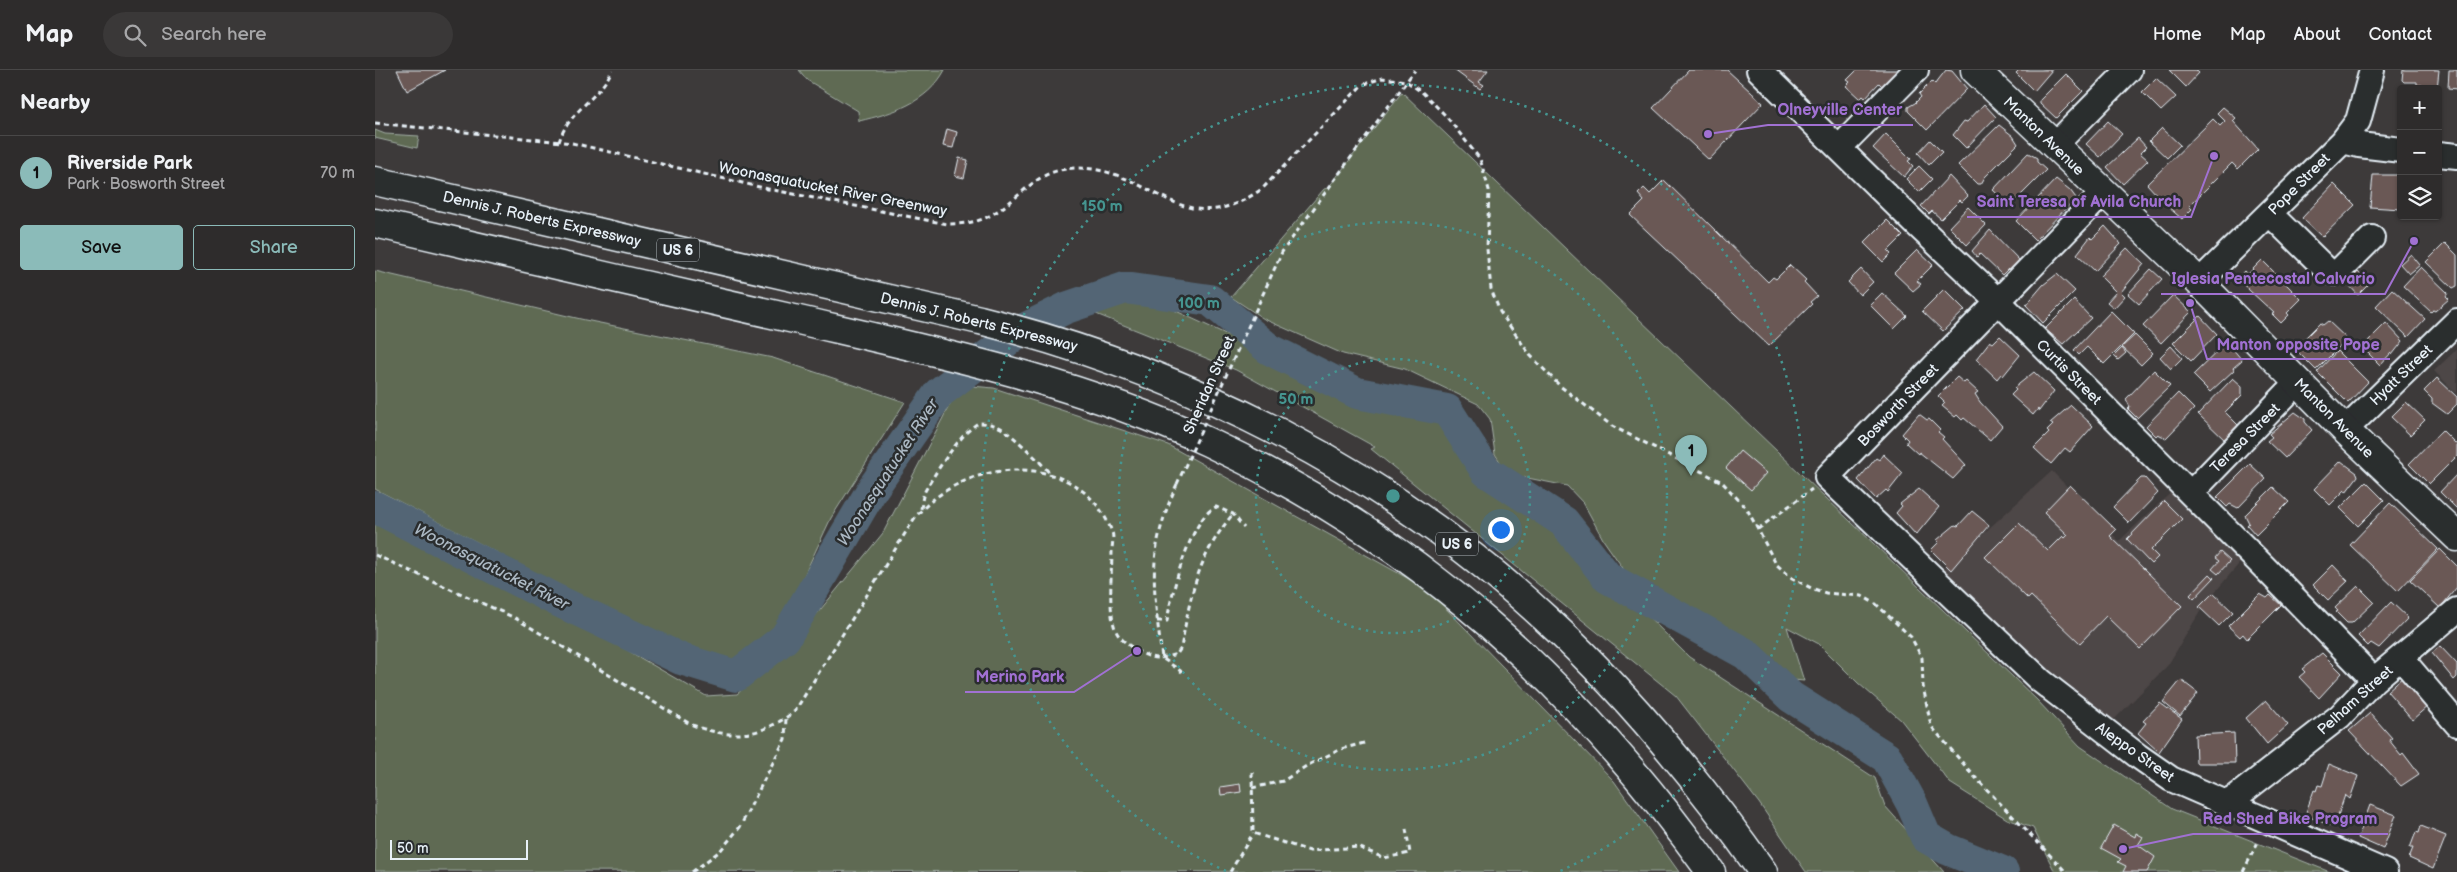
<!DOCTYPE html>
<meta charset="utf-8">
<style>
:root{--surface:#2e2c2c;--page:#3a3838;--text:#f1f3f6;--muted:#a7a7a9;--line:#494848;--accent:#8bbbb9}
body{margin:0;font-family:"Balsamiq Sans",sans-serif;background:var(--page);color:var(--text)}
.controls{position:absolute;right:15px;top:15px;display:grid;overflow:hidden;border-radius:5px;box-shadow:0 1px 4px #0004}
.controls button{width:45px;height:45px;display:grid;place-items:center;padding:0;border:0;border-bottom:1px solid var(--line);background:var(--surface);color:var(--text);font:25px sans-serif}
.scale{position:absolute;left:15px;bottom:12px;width:138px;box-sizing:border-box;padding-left:5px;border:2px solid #e8f1f8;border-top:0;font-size:14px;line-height:18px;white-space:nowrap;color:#e8f1f8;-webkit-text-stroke:4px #2a2d2e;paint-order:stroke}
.you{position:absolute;left:1125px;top:459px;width:18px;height:18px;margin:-12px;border:4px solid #fff;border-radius:50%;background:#1a73e8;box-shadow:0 0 0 8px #1a73e833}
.badge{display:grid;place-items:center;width:32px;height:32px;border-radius:50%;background:var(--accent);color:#111;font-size:16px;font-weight:700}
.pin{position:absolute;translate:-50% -41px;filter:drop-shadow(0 1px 2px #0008)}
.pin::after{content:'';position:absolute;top:26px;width:18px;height:15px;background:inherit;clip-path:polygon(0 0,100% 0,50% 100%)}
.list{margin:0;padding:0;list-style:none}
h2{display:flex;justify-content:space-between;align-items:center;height:65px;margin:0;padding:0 20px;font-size:21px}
h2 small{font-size:16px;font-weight:400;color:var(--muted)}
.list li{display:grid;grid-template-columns:32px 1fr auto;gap:15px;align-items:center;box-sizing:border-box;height:75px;padding:0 20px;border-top:1px solid var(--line)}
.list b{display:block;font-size:19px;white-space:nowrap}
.list p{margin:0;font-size:16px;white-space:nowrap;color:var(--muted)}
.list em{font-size:16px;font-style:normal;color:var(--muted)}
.actions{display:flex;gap:10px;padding:15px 20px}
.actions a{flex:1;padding:11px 0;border:1px solid var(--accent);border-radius:5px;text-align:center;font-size:18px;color:var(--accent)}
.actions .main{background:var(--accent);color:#111}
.icon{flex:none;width:28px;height:28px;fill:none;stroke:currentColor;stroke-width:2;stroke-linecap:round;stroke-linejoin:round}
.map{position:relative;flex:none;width:2082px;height:802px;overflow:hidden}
header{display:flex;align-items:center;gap:30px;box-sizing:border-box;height:70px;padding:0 25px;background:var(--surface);border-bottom:1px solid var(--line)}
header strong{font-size:24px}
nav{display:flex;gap:28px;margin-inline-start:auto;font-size:18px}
.search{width:350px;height:45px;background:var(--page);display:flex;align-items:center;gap:12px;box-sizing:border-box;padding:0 18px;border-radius:28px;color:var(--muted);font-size:19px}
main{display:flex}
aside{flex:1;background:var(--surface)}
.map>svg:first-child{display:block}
.built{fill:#4d4646}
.green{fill:#5e6b53;stroke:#a3aea6}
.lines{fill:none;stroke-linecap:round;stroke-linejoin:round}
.river{stroke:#526575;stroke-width:32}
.building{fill:#6a5855;stroke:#e8f1f8}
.minor-casing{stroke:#e8f1f8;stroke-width:28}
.major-casing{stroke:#e8f1f8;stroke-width:31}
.highway-casing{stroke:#e8f1f8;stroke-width:31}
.path{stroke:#e8f1f8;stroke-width:3;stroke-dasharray:5 4;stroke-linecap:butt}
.minor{stroke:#2a2d2e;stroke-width:24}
.major{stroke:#2a2d2e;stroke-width:28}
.highway{stroke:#2a2d2e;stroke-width:28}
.path-bridge{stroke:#e8f1f8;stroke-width:3;stroke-dasharray:5 4;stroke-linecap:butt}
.ring{fill:none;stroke:#459590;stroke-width:2.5;stroke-dasharray:2.5 5}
.labels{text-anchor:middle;stroke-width:5;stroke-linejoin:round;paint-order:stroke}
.shield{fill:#2a2d2e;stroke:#afb6bb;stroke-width:1}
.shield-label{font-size:14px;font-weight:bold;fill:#e8f1f8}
.street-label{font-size:15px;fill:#e8f1f8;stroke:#2a2d2e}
.water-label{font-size:16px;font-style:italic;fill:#acb9c4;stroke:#2a2d2e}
.centre{fill:#459590;stroke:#2a2d2e;stroke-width:2.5}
.ring-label{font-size:15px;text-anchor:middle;font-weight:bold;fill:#459590;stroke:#2a2d2e;stroke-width:5;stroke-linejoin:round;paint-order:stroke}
.leader{fill:none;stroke:#a171d3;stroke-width:2}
.callout-dot{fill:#a171d3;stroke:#2a2d2e;stroke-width:2}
.callout-label{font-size:16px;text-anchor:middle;font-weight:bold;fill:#a171d3;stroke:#2a2d2e;stroke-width:5;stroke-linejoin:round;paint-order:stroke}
</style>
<header>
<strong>Map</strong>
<div class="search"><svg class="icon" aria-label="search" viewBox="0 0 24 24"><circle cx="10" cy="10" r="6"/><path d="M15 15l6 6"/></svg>Search here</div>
<nav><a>Home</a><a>Map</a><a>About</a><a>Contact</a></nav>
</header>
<main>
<aside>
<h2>Nearby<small></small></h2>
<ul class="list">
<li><span class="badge">1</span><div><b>Riverside Park</b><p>Park · Bosworth Street</p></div><em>70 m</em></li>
</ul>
<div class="actions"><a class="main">Save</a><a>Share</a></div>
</aside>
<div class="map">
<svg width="2082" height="802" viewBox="0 0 2082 802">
<rect width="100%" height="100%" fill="#3d3a3a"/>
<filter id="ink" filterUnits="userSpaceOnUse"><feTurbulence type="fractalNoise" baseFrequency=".02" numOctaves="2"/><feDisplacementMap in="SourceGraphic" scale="10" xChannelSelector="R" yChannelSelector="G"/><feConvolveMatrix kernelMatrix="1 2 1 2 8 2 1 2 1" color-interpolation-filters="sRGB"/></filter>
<g filter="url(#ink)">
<path class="built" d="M2082 279V324L2059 301Z
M1677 401 1744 471 1804 415 1874 482 1829 535 1793 595 1729 660 1556 511Z"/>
<path class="green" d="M424 0H570C552 33 518 43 484 51L483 41 432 10Z
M1027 22 1662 630 1705 676 1797 739 1955 802H1680L1658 758 1632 749 1575 713 1526 650 1483 613 1444 574 1412 557 1429 611 1397 608 1366 590 1302 537 1252 504 1229 471 1209 434 1192 416 1133 404 1120 384 1115 349 1103 334 1030 299 968 284 889 249 856 227 949 119 953 118Z
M0 60 10 64 44 66 42 78 0 68Z
M0 201 210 250 398 288 530 332 456 448 404 559 389 578 356 596 333 595 279 575 123 483 0 419Z
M755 232 788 235 896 285 1033 332 1084 369 1112 399 1168 442 1314 587 1500 708 1510 736 1569 802H1431L1384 733 1301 626 996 379 1000 377 861 300 716 242 733 235Z
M585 315 619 318 793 375 1052 519 1239 711 1304 802 0 801V434L331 626 362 624 410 583 508 463Z"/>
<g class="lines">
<path class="river" d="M0 437 179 529 306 589 361 606 410 568 498 418 564 323 645 261 691 238 750 218 835 230 894 279 982 323 1072 340 1111 401 1189 452 1233 508 1371 584 1416 627 1512 688 1537 734 1551 767 1572 779 1628 802"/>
</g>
<path class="building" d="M22 0H70L32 21Z
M1079 0H1113L1104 12 1109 15 1105 19Z
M1314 0H1352L1388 33 1334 90 1278 38Z
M1482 0H1524L1508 17 1504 13 1490 28 1488 26 1485 29 1471 16 1475 12 1472 10Z
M1571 0 1577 1 1592 19 1552 60 1533 41V37L1540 33 1546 27 1544 24 1557 11 1560 14Z
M1644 0H1677L1659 21 1641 3Z
M1794 0H1821L1824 3 1811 17Z
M2028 0H2064L2062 19H2047V15H2042V12H2029L2027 10Z
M2074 0H2082V19L2073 18Z
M1691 4 1708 21 1681 48 1665 33V30Z
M1781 8 1801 27 1786 41 1767 22Z
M1609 34 1621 47 1591 78 1578 65 1589 51 1592 52Z
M1848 37 1861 48 1858 51 1883 79 1863 99 1857 93 1814 136 1817 139 1807 149 1792 136 1772 114 1838 49 1845 56 1850 51 1842 43Z
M1733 51 1747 64 1725 87 1711 74Z
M1624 55 1638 66 1643 74 1610 107 1606 114H1602L1583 95Z
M1787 58 1805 75 1792 88 1774 71Z
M572 59 582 62 578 78 568 76Z
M1511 64 1536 89 1533 91 1538 96 1529 107 1498 78Z
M1763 68 1771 77 1765 83 1773 90 1748 114 1732 97Z
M1555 70 1567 82 1554 95 1543 83Z
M1653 83 1662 88V92L1671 100 1635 136 1618 120Z
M584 88 593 90 589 108 580 106Z
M1544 96 1557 109 1544 122 1531 109Z
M2023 102H2026V139L1995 137 1998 105H2022Z
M1574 106 1593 126 1587 132 1585 130 1566 149 1557 141 1554 144 1546 136Z
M1681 109 1695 120 1701 128 1660 170 1641 151Z
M1289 110 1393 212 1398 207 1401 209 1415 195 1431 210 1429 212 1442 226 1435 232 1437 234 1394 276 1255 145 1269 131 1263 124 1269 118 1275 124Z
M1959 114 1980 135 1947 167 1927 148Z
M1593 137 1611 155 1592 175 1574 157Z
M1512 150 1528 166 1513 181 1516 184 1508 192 1489 173Z
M1730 156 1746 174 1720 201 1702 184 1715 167 1717 169Z
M1615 160 1645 191 1635 201 1633 199 1627 205 1605 184 1602 187 1597 181Z
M2070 173 2082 185V216L2078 218 2051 192Z
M1752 178 1769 194 1746 222 1750 226 1739 238 1732 232 1741 222 1725 206Z
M1542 180 1558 195 1542 211 1546 214 1538 221 1519 203Z
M2036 184 2045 195 2034 204 2025 194Z
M1887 190 1926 229 1912 243 1914 245 1906 253 1897 244 1899 243 1862 209 1870 201 1873 204Z
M2046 197 2073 223 2071 226 2074 229 2060 241 2058 240 2056 242 2028 216Z
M1486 199 1498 212 1485 225 1473 212Z
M1776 199 1787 209 1764 234 1753 224Z
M1983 202 1995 213 1983 225 1972 213Z
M1682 204 1700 221 1668 253 1651 235 1668 215Z
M1569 219 1590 240 1568 261 1547 241Z
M2017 219 2050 249 2033 267 2001 236Z
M1507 223 1532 246 1519 259 1495 235Z
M1798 225 1816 242 1786 273 1768 256Z
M1699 230 1716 248 1688 274 1670 259Z
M1736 241 1759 264 1729 294 1712 277 1704 285 1699 280Z
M1825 246 1842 264 1816 291 1798 273Z
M1953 251 1972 269 1941 300 1922 281 1930 273 1928 270 1945 253 1948 255Z
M2011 253 2028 271 2017 285 2016 283 2005 295 1987 277Z
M1760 265 1778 283 1766 295 1747 277Z
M1625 266 1645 285 1628 306 1626 304 1622 309 1601 289 1615 271 1618 273Z
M1852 272 1867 290 1858 298 1859 300 1835 322 1818 305Z
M1796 276 1807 288 1796 299 1785 287Z
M1747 278 1751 283 1743 290 1739 286Z
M1962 281 1993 312 1973 333 1942 302Z
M1779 300 1795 316 1762 348 1753 339 1755 337 1751 329Z
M1659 302 1679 321 1664 341 1663 339 1658 345 1636 325 1641 320 1639 318Z
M1582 307 1589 313 1591 311 1603 322 1600 324 1605 332 1627 356 1615 370 1589 348 1587 350 1582 345 1580 347 1567 336 1570 333 1563 326Z
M1858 308 1867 316V325L1850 342 1867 359 1853 373 1823 344Z
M2062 308 2082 327V334L2072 344 2057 333V329L2049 321Z
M1803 323 1819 339 1791 368 1783 364 1781 366 1771 356Z
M2031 332 2050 350 2035 365 2016 347Z
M1696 335 1718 356 1695 382 1690 378 1676 394 1659 378 1674 363 1672 361 1678 355 1675 353Z
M1920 342 1930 349V352L1937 360 1910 388 1892 371 1897 367 1894 364Z
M1544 344 1552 350 1554 349 1565 360 1563 362 1569 367 1567 369 1591 395 1578 409 1544 382 1543 384 1531 373 1533 370 1527 364Z
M2067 360 2082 375V386L2054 414 2034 394Z
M1365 381 1391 403 1376 420 1351 398Z
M1508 384 1528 403 1513 422 1511 420 1501 429 1483 410 1501 388 1504 390Z
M1966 391 1982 403 1983 406 1971 422 1970 420 1955 435 1939 419Z
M1875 394 1891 409 1863 438 1855 434 1852 437 1842 427Z
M2082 404V439L2065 422Z
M1766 408H1770L1783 423 1754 453 1738 437Z
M1991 412 2009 430 1983 456 1965 438Z
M1695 415 1741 460 1735 466 1807 536 1765 579 1731 546 1705 573 1656 526 1653 529 1610 487 1644 453 1673 481 1688 466 1690 468 1693 465 1669 442Z
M1898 417 1914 432 1881 465 1872 455 1874 453 1870 445Z
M1544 419 1564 437 1541 465 1521 443 1527 436 1525 434Z
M1789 431 1807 449 1776 480 1783 487 1776 494 1752 469Z
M2015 433 2063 479 2023 521 1975 475Z
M1597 441 1614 455 1576 500 1556 480 1564 472 1562 470 1580 455 1583 456Z
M2065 479 2082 496V517L2065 538 2035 510Z
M1845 482 1855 491 1843 504 1837 499 1844 491 1840 488Z
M1958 495 1973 511 1953 530 1938 515Z
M1835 504 1839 508 1819 529 1815 525Z
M1983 516 1999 532 1977 553H1972L1961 542 1963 541 1960 538Z
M1838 523 1858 542 1844 556 1824 537Z
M1885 524 1892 528 1895 525 1906 535 1872 569 1868 564 1865 567 1853 556Z
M2016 532 2033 548 2004 578 1996 573 1993 576 1983 566Z
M2065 576 2082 594V607L2079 610 2057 583Z
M1947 583 1967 603 1944 628 1924 607 1930 602 1927 599Z
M2029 606 2054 635 2037 650 2012 621Z
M1806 610 1823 623 1805 646 1788 632Z
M1891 630 1913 655 1892 674 1871 648Z
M1785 633 1807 649 1784 682 1763 663 1771 653 1768 651Z
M1995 643 2017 668 2014 670 2026 685 2028 683 2044 704 2026 716 1974 661Z
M1859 663 1860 693H1821L1820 665Z
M1954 694 1983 706 1975 729 1970 725 1959 757 1930 745 1939 720 1941 721 1943 715 1947 716Z
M865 714 866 722 846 725 845 717Z
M1995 735 2021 745 2008 779 1983 768Z
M1739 755 1760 767 1761 763 1768 767 1763 775 1780 787 1772 802H1748L1751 796 1743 792 1746 789 1726 778Z
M2046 756 2071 766 2058 799 2034 788 2038 778H2035L2041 762 2044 763Z"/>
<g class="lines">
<g class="minor-casing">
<path id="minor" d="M1384 0 1541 154 1624 232 1889 497 1999 610
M1968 71 1984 75 2026 80
M1679 76 1754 0
M1465 77 1541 0
M2063 84 2082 86
M1728 123 1452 407 1666 611 1763 686 1796 709 2010 802
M1895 144 1953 201 1959 203 1965 200 1997 168
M1824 212 1968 71 1983 51 1997 0
M1970 360 2082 251
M1816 423 1923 312
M2026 588 2082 654
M1852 734 1965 646 1999 610 2082 540"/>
</g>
<g class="major-casing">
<path id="major" d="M1600 0 1824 212 1970 360 2082 467"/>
</g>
<g class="highway-casing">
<path id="highway" d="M0 111 605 250C814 303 1011 401 1170 548 1253 624 1323 710 1388 802
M0 153C143 186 285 219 428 251 566 283 704 312 833 372 1045 471 1200 613 1336 802"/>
</g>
<path class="path" d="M0 53 197 73 393 119 572 154C588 154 602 153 616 145 650 126 660 98 704 98 779 99 808 176 888 118L987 15 1007 8 1031 11 1048 23 1071 46 1105 89 1114 120 1112 179 1116 219 1125 242 1155 285 1185 316 1237 356 1347 412 1372 439 1401 494 1417 508 1436 518 1451 523 1487 526 1501 534 1536 567 1547 588 1548 616 1556 656 1598 705 1691 802
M184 72C193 41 225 28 237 0
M985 75 1040 0
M802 414C771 483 778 515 787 588L807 602
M546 439C547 434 547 428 549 423 559 404 585 364 603 353 611 353 619 354 626 358 641 368 666 392 677 406
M1383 459 1437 419
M0 485 140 548 315 654C355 670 385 668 420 641L539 449C588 386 705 377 737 462 739 467 737 475 737 481 737 502 732 545 742 563 747 572 765 584 776 587 784 590 794 586 802 584L806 578C816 523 822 488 858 444
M782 551H792C796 525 815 448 841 437L858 444 869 458
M877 702 878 763 935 781 983 777 1009 788 1035 783 1031 759
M877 718 908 711 933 695 966 679 993 672
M317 802 345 781 365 757 410 669 411 648
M855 802 878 763
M1868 802 1884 770"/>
<use href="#minor" class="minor"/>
<use href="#major" class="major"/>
<use href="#highway" class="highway"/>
<path class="path-bridge" d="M802 414 907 182 985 75"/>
</g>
</g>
<g class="ring">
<circle cx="1018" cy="426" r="137"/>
<circle cx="1018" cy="426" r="274"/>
<path d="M851 801A411 411 0 1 1 1185 801"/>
</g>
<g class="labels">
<g class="shield">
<rect x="282" y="168.5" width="42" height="23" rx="4"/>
<rect x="1061" y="462.5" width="42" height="23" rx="4"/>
</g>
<g class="shield-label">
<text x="303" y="185">US 6</text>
<text x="1082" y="479">US 6</text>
</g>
<g class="street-label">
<text transform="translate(1669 66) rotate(44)" y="5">Manton Avenue</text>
<text transform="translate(1924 114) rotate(-45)" y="5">Pope Street</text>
<text transform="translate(458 119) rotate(11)" y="5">Woonasquatucket River Greenway</text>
<text transform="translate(167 149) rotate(13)" y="5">Dennis J. Roberts Expressway</text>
<text transform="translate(604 252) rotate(14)" y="5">Dennis J. Roberts Expressway</text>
<text transform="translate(1694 302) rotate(45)" y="5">Curtis Street</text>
<text transform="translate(2026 305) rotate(-44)" y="5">Hyatt Street</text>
<text transform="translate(834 315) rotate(-66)" y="5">Sheridan Street</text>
<text transform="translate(1523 335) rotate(-46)" y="5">Bosworth Street</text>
<text transform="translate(1959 348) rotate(45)" y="5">Manton Avenue</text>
<text transform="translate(1870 368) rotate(-45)" y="5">Teresa Street</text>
<text transform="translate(1980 630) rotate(-42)" y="5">Pelham Street</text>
<text transform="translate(1760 682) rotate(35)" y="5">Aleppo Street</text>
</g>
<g class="water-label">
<text transform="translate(512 402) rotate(-57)" y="6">Woonasquatucket River</text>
<text transform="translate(117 496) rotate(27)" y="6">Woonasquatucket River</text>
</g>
</g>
<circle cx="1018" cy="426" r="8" class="centre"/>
<g class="ring-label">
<text x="727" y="141">150 m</text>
<text x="824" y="238">100 m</text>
<text x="921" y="334">50 m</text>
</g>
<path class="leader" d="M1333 64L1393 55H1538M1839 86L1816 147H1592M2039 171L2010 224H1786M1815 233L1832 289H2015M762 581L699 622H590M1748 779L1818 764H2013"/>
<g class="callout-dot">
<circle cx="1333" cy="64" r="5"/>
<circle cx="1839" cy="86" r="5"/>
<circle cx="2039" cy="171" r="5"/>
<circle cx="1815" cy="233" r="5"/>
<circle cx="762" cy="581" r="5"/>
<circle cx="1748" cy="779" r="5"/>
</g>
<g class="callout-label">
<text x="1465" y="45">Olneyville Center</text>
<text x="1704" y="137">Saint Teresa of Avila Church</text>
<text x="1898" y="214">Iglesia Pentecostal Calvario</text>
<text x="1923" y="280">Manton opposite Pope</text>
<text x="645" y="612">Merino Park</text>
<text x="1915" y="754">Red Shed Bike Program</text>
</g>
</svg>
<div class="controls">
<button>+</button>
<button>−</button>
<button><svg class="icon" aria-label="layers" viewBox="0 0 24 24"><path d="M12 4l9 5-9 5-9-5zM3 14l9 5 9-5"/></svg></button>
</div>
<div class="scale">50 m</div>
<div class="you"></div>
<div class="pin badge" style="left:1316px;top:406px">1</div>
</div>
</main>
